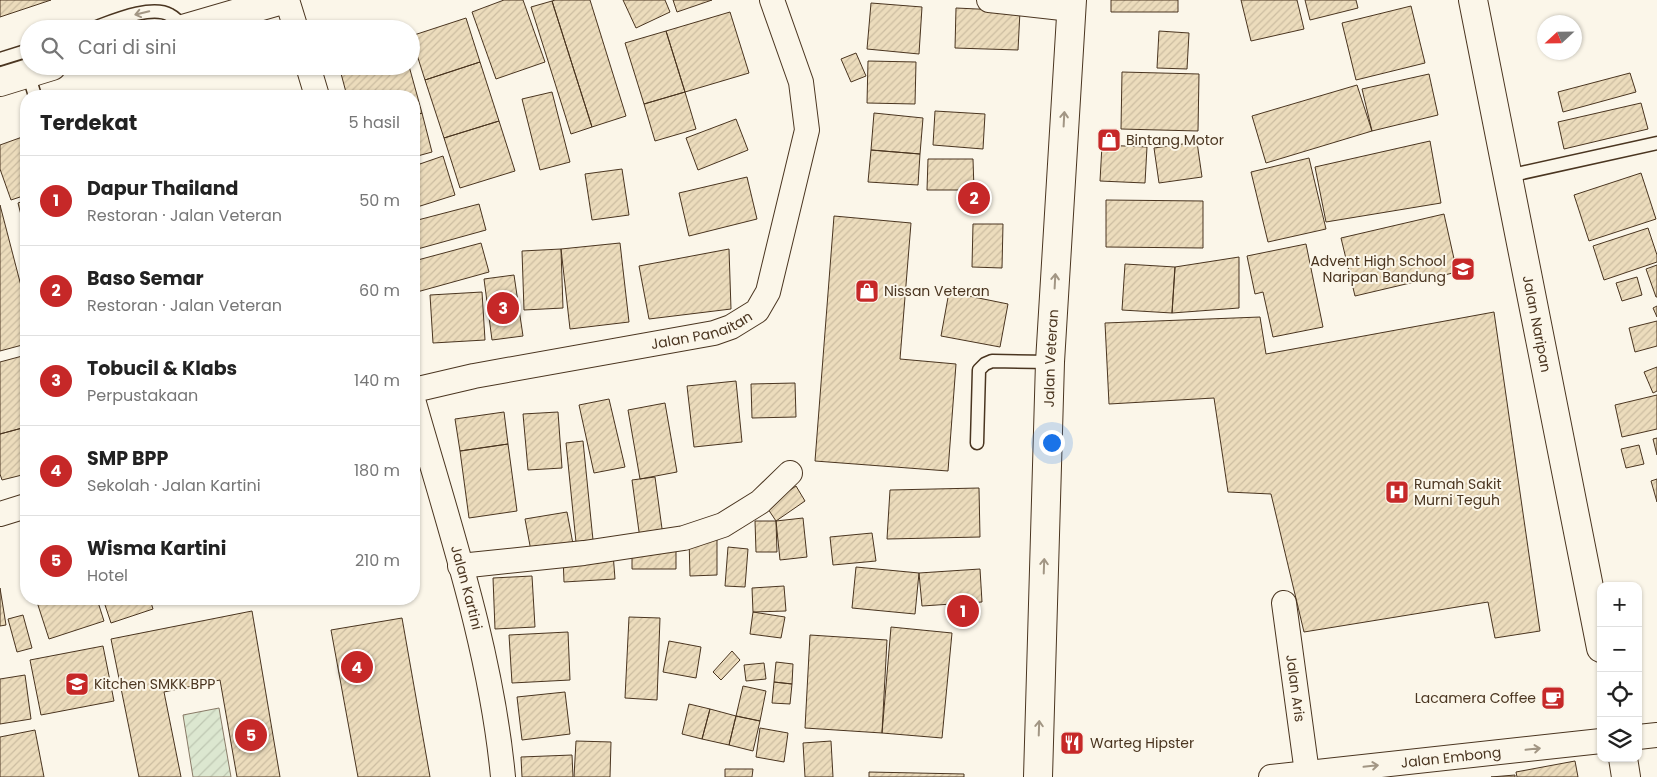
<!DOCTYPE html>
<html lang="id">
<meta charset="utf-8">
<style>
:root{--surface:#fff;--page:#f6f6f6;--text:#222;--muted:#767676;--line:#e0e0e0;--accent:#c62828}
body{margin:0;font-family:Poppins,sans-serif;background:var(--page);color:var(--text)}
.controls{position:absolute;right:15px;bottom:15px;display:grid;overflow:hidden;border-radius:10px;box-shadow:0 1px 4px #0004}
.controls button{width:45px;height:45px;display:grid;place-items:center;padding:0;border:0;border-bottom:1px solid var(--line);background:var(--surface);color:var(--text);font:25px sans-serif}
.compass{position:absolute;left:1537px;top:15px;width:45px;height:45px;border-radius:50%;background:var(--surface);box-shadow:0 1px 4px #0004;rotate:248deg}
.you{position:absolute;left:1051px;top:442px;width:18px;height:18px;margin:-12px;border:4px solid #fff;border-radius:50%;background:#1a73e8;box-shadow:0 0 0 8px #1a73e833}
.badge{display:grid;place-items:center;width:32px;height:32px;border-radius:50%;background:var(--accent);color:#fff;font-size:16px;font-weight:700}
.pin{position:absolute;translate:-50% -50%;border:2px solid #fff;box-shadow:0 1px 5px #0006}
.list{margin:0;padding:0;list-style:none}
h2{display:flex;justify-content:space-between;align-items:center;height:65px;margin:0;padding:0 20px;font-size:21px}
h2 small{font-size:16px;font-weight:400;color:var(--muted)}
.list li{display:grid;grid-template-columns:32px 1fr auto;gap:15px;align-items:center;box-sizing:border-box;height:90px;padding:0 20px;border-top:1px solid var(--line)}
.list b{display:block;font-size:19px;white-space:nowrap}
.list p{margin:0;font-size:16px;white-space:nowrap;color:var(--muted)}
.list em{font-size:16px;font-style:normal;color:var(--muted)}
.icon{flex:none;width:28px;height:28px;fill:none;stroke:currentColor;stroke-width:2;stroke-linecap:round;stroke-linejoin:round}
.map{position:relative;flex:none;width:1657px;height:777px;overflow:hidden}
.search{position:absolute;background:var(--surface);box-shadow:0 1px 4px #0004;left:20px;top:20px;width:400px;height:55px;display:flex;align-items:center;gap:12px;box-sizing:border-box;padding:0 18px;border-radius:28px;color:var(--muted);font-size:19px}
.panel{position:absolute;background:var(--surface);box-shadow:0 1px 4px #0004;left:20px;top:90px;width:400px;height:515px;border-radius:20px}
.map>svg:first-child{display:block}
.garden{fill:url(#garden-furrows);stroke:#887966}
.building{fill:url(#building-hatch);stroke:#4a3520}
.lines{fill:none;stroke-linecap:round;stroke-linejoin:round}
.service-casing{stroke:#4a3520;stroke-width:15}
.minor-casing{stroke:#4a3520;stroke-width:26}
.tertiary-casing{stroke:#4a3520;stroke-width:30}
.secondary-casing{stroke:#4a3520;stroke-width:30}
.service{stroke:#fbf6e9;stroke-width:12}
.minor{stroke:#fbf6e9;stroke-width:24}
.tertiary{stroke:#fbf6e9;stroke-width:28}
.secondary{stroke:#fbf6e9;stroke-width:28}
.oneway{stroke:#a29684}
.labels{text-anchor:middle;stroke-width:4;stroke-linejoin:round;paint-order:stroke}
.poi-label{font-size:14px;fill:#4a3520;stroke:#fbf6e9;text-anchor:start}
.street-label{font-size:14px;fill:#4a3520;stroke:#fbf6e9}
</style>
<div class="map">
<svg width="1657" height="777" viewBox="0 0 1657 777">
<defs>
<pattern id="garden-furrows" width="10" height="10" patternUnits="userSpaceOnUse" patternTransform="scale(1.25)"><rect width="10" height="10" fill="#dce7d0"/><path d="M-1 1l2-2M0 10L10 0M9 11l2-2" fill="none" stroke="#bec7b2"/></pattern>
<pattern id="building-hatch" width="6" height="6" patternUnits="userSpaceOnUse" patternTransform="scale(1.25)"><rect width="6" height="6" fill="#ecdcbc"/><path d="M-1 1l2-2M0 6l6-6M5 7l2-2" fill="none" stroke="#ccbda1"/></pattern>
</defs>
<rect width="100%" height="100%" fill="#fbf6e9"/>
<path class="garden" d="M219 708 231 777H193L183 715Z"/>
<path class="building" d="M0 0H51L0 17Z
M504 0H523L545 62 496 79 472 12Z
M555 0H590L626 116 592 127 552 1Z
M623 0H665L670 12 636 28Z
M673 0H712L677 12Z
M1111 0H1178V12H1111Z
M1241 0H1297L1304 29 1251 41Z
M1305 0H1356L1358 8 1310 20Z
M552 1 592 127 571 134 531 7Z
M871 3 922 7 919 54 867 49Z
M1411 6 1425 63 1356 80 1342 23Z
M956 8 1020 11 1018 50 955 48Z
M730 12 749 73 685 92 666 31Z
M466 18 480 62 425 80 411 36Z
M666 31 685 92 644 104 625 43Z
M1159 31 1189 33 1187 69 1157 68Z
M856 53 866 76 851 82 841 59Z
M868 61 916 62 915 104 867 103Z
M480 62 499 121 444 138 425 80Z
M339 66H409L422 113 414 116V96H347Z
M1122 72 1199 74 1198 131 1121 129Z
M1630 73 1636 92 1563 112 1558 92Z
M1429 74 1438 115 1372 131 1362 89Z
M1357 85 1372 131 1266 163 1252 116Z
M552 92 570 162 540 170 522 99Z
M685 92 696 129 655 141 644 104Z
M1641 103 1648 129 1564 149 1558 122Z
M935 111 985 114 983 149 933 145Z
M422 113 432 152 414 157V116Z
M874 113 923 118 920 154 871 150Z
M736 119 748 150 698 170 686 138Z
M499 121 515 171 460 188 444 138Z
M25 136 26 140V195L11 200 0 169V145Z
M1430 141 1441 203 1326 222 1315 167Z
M1197 142 1202 177 1159 183 1154 148Z
M1102 145 1147 147 1145 183 1100 181Z
M871 150 920 154 918 185 868 182Z
M443 156 455 195 414 208V166Z
M1309 158 1326 229 1268 242 1251 172Z
M928 159H973L974 190H927Z
M622 169 629 215 592 220 585 174Z
M1641 173 1656 219 1589 241 1574 195Z
M747 177 757 219 689 236 679 193Z
M26 200V235L18 203Z
M1106 200 1203 201V248L1106 247Z
M479 204 486 230 414 250V221Z
M0 205 26 305V344L0 351Z
M1444 214 1457 272 1355 296 1341 238Z
M834 216 911 223 900 359 956 364 948 471 815 461Z
M973 224H1003L1002 268 972 267Z
M1648 228 1657 255V262L1604 280 1593 246Z
M481 243 489 272 417 292 414 282V261Z
M620 243 629 322 570 329 561 249Z
M1306 244 1323 327 1273 337 1263 292 1255 294 1247 256Z
M561 249 563 308 524 310 522 251Z
M729 249 731 309 649 319 639 266Z
M1239 257V308L1172 313 1175 267Z
M1125 264 1175 267 1172 313 1122 310Z
M1657 265V297H1656L1646 269Z
M514 275 523 336 492 340 484 279Z
M1637 277 1642 295 1622 301 1616 283Z
M482 292 485 340 433 343 430 295Z
M949 292 1008 304 1000 347 941 336Z
M1657 306V317L1653 308Z
M1494 312 1540 631 1495 638 1488 602 1304 632 1271 494 1228 492 1214 398 1109 404 1105 323 1260 317 1266 354Z
M1657 321V346L1635 352 1629 328Z
M26 355V427L0 434V362Z
M1657 367V391L1653 393 1644 372Z
M736 381 742 442 694 447 687 386Z
M795 383 796 417 752 418 751 384Z
M1657 395V429L1622 437 1615 405Z
M609 399 625 467 594 473 579 405Z
M665 403 677 472 640 479 628 410Z
M504 412 508 444 460 451 455 419Z
M558 412 562 468 528 470 523 414Z
M26 427V474L2 480 0 474V434Z
M1657 438V455L1653 439Z
M583 441 593 540 576 542 566 443Z
M508 444 517 511 469 518 460 451Z
M1639 445 1644 464 1626 468 1621 449Z
M655 477 663 536 640 539 632 480Z
M1657 479V502L1651 481Z
M796 486 805 501 776 521 766 506Z
M979 488 980 537 887 539 890 490Z
M567 512 573 544 531 551 525 519Z
M803 518 807 557 780 560 776 521Z
M755 521H776L777 552H756Z
M872 533 876 561 833 565 830 537Z
M717 537V575L690 576 689 538Z
M632 547 676 548V569H632Z
M728 547 748 549 745 587 725 586Z
M26 553V568L22 554Z
M613 553 615 579 564 582 563 556Z
M856 567 919 573 915 614 852 608Z
M980 569 982 602 922 606 919 573Z
M532 576 535 627 495 629 493 578Z
M784 586 786 611 753 612 752 588Z
M0 588 6 625 0 626Z
M36 599H97L104 621 49 639Z
M103 599H150L153 609 111 623Z
M252 611 280 777H237L220 680 164 692 181 777H139L111 639Z
M753 612 785 617 781 638 750 634Z
M23 615 32 648 17 652 8 619Z
M629 617 660 618 657 700 625 698Z
M402 618 430 777H358L331 630Z
M891 627 952 633 942 738 882 733Z
M568 632 570 680 512 683 509 635Z
M810 635 887 640 882 733 805 728Z
M669 641 701 647 696 678 663 672Z
M103 646 114 701 41 715 30 660Z
M732 651 740 660 721 680 713 672Z
M776 662 793 664 792 684 774 682Z
M764 663 766 679 746 681 744 665Z
M25 675 31 719 0 724V679Z
M774 682 792 684 790 704 772 703Z
M743 686 766 691 760 721 736 716Z
M565 692 570 734 522 740 517 697Z
M689 704 710 709 702 739 682 734Z
M710 709 736 716 729 745 702 739Z
M736 716 760 721 753 751 729 745Z
M760 728 788 733 784 762 756 757Z
M35 730 44 777H0V737Z
M576 741 611 742 610 777H574Z
M831 741 833 777H805L803 743Z
M572 755 573 777H522L521 757Z
M1575 761 1578 777H1517L1516 772Z
M725 769H753L752 777H725Z
M869 772 964 774V777H869Z
M1515 775V777H1491Z"/>
<g class="lines">
<g class="service-casing">
<path id="service" d="M91 29C111 22 151 4 170 15 176 18 180 23 184 28
M0 59 29 50
M28 73 35 96
M1508 176 1657 143
M977 443 979 370 985 364 992 361 1050 362"/>
</g>
<g class="minor-casing">
<g id="minor">
<path d="M287 0 296 29"/>
<path d="M989 0 1071 9"/>
<path d="M308 66 317 96"/>
<path id="s1" d="M414 390 474 376 714 333 731 327 757 311 768 292 807 130 801 82 772 0"/>
<path id="s2" d="M414 403C449 526 491 649 503 777"/>
<path d="M0 514 26 506"/>
<path d="M460 566 584 553 684 538 723 525 760 502 790 473"/>
<path id="s3" d="M1284 603 1307 773"/>
<path d="M1638 737 1657 735"/>
<path id="s4" d="M1271 777 1601 741"/>
</g>
</g>
<g class="tertiary-casing">
<path id="tertiary" d="M183 29 282 0
M0 82 52 66"/>
</g>
<g class="secondary-casing">
<g id="secondary">
<path id="s5" d="M1473 0 1601 648"/>
<path d="M1623 758 1626 777"/>
<path id="s6" d="M1038 777 1050 362 1072 0"/>
</g>
</g>
<use href="#service" class="service"/>
<use href="#minor" class="minor"/>
<use href="#tertiary" class="tertiary"/>
<use href="#secondary" class="secondary"/>
</g>
<defs><path id="oneway-shaft" d="M-6 0H5M1.5-3L5.5 0L1.5 3" fill="none" stroke-width="1.6" stroke-linecap="round" stroke-linejoin="round" transform="scale(1.25)"/></defs>
<g class="oneway">
<use href="#oneway-shaft" transform="translate(142 13) rotate(166)"/>
<use href="#oneway-shaft" transform="translate(1064 119) rotate(-87)"/>
<use href="#oneway-shaft" transform="translate(1055 281) rotate(-87)"/>
<use href="#oneway-shaft" transform="translate(1044 566) rotate(-88)"/>
<use href="#oneway-shaft" transform="translate(1039 728) rotate(-88)"/>
<use href="#oneway-shaft" transform="translate(1533 749) rotate(-6)"/>
<use href="#oneway-shaft" transform="translate(1371 766) rotate(-6)"/>
</g>
<defs>
<g id="shop-square" transform="scale(1.25)"><rect x="-9" y="-9" width="18" height="18" rx="4" fill="#c62828" stroke="#fbf6e9"/><path d="M-5-2.5h2.3a2.7 3.5 0 0 1 5.4 0H5L5.5 6h-11ZM-1.5-2.5h3a1.5 2.3 0 0 0-3 0Z" fill="#fff"/></g>
<g id="school-square" transform="scale(1.25)"><rect x="-9" y="-9" width="18" height="18" rx="4" fill="#c62828" stroke="#fbf6e9"/><path d="M0-5L7-2L0 1L-7-2ZM-4 1L0 2.5L4 1V4Q0 6-4 4Z" fill="#fff"/></g>
<g id="hospital-square" transform="scale(1.25)"><rect x="-9" y="-9" width="18" height="18" rx="4" fill="#c62828" stroke="#fbf6e9"/><path d="M-5-5h3v3.5h4V-5h3V5h-3V1.5h-4V5h-3Z" fill="#fff"/></g>
<g id="cafe-square" transform="scale(1.25)"><rect x="-9" y="-9" width="18" height="18" rx="4" fill="#c62828" stroke="#fbf6e9"/><path d="M-5.5-4.5H6V0H3Q3 3.5 0 3.5H-2.5Q-5.5 3.5-5.5 0ZM3-3.2v2h1.7v-2ZM-6 4.5H4V6H-6Z" fill="#fff"/></g>
<g id="restaurant-square" transform="scale(1.25)"><rect x="-9" y="-9" width="18" height="18" rx="4" fill="#c62828" stroke="#fbf6e9"/><path d="M-5-6h1v4h1v-4h1v4h1v-4h1v5L-1.5 .5V6h-2V.5L-5-1ZM5-6V6H3V1.5H1.5Q1.5-4 5-6Z" fill="#fff"/></g>
</defs>
<g fill-rule="evenodd">
<use href="#shop-square" x="1109" y="140"/>
<use href="#school-square" x="1463" y="269"/>
<use href="#shop-square" x="867" y="291"/>
<use href="#hospital-square" x="1397" y="492"/>
<use href="#school-square" x="77" y="684"/>
<use href="#cafe-square" x="1553" y="698"/>
<use href="#restaurant-square" x="1072" y="743"/>
</g>
<g class="labels">
<g class="poi-label">
<text x="1126" y="145">Bintang Motor</text>
<text x="1446" y="266" text-anchor="end">Advent High School<tspan x="1446" dy="16">Naripan Bandung</tspan></text>
<text x="884" y="296">Nissan Veteran</text>
<text x="1414" y="489">Rumah Sakit<tspan x="1414" dy="16">Murni Teguh</tspan></text>
<text x="94" y="689">Kitchen SMKK BPP</text>
<text x="1536" y="703" text-anchor="end">Lacamera Coffee</text>
<text x="1090" y="748">Warteg Hipster</text>
</g>
<g class="street-label">
<text dy="5" stroke="none"><textPath href="#s5" startOffset="330">Jalan Naripan</textPath></text>
<text dy="5" stroke="none"><textPath href="#s1" startOffset="294">Jalan Panaitan</textPath></text>
<text dy="5" stroke="none"><textPath href="#s6" startOffset="419">Jalan Veteran</textPath></text>
<text dy="5" stroke="none"><textPath href="#s2" startOffset="192">Jalan Kartini</textPath></text>
<text dy="5" stroke="none"><textPath href="#s3" startOffset="86">Jalan Aris</textPath></text>
<text dy="5" stroke="none"><textPath href="#s4" startOffset="181">Jalan Embong</textPath></text>
</g>
</g>
</svg>
<div class="controls">
<button>+</button>
<button>−</button>
<button><svg class="icon" aria-label="locate" viewBox="0 0 24 24"><circle cx="12" cy="12" r="6"/><path d="M12 2v4M12 18v4M2 12h4M18 12h4"/></svg></button>
<button><svg class="icon" aria-label="layers" viewBox="0 0 24 24"><path d="M12 4l9 5-9 5-9-5zM3 14l9 5 9-5"/></svg></button>
</div>
<svg class="compass" viewBox="-18 -18 36 36"><path d="M0-13l5 13h-10z" fill="#e53935"/><path d="M0 13l5-13h-10z" fill="#767676"/></svg>
<div class="you"></div>
<div class="pin badge" style="left:963px;top:611px">1</div>
<div class="pin badge" style="left:974px;top:198px">2</div>
<div class="pin badge" style="left:503px;top:308px">3</div>
<div class="pin badge" style="left:357px;top:667px">4</div>
<div class="pin badge" style="left:251px;top:735px">5</div>
<div class="search"><svg class="icon" aria-label="search" viewBox="0 0 24 24"><circle cx="10" cy="10" r="6"/><path d="M15 15l6 6"/></svg>Cari di sini</div>
<section class="panel">
<h2>Terdekat<small>5 hasil</small></h2>
<ul class="list">
<li><span class="badge">1</span><div><b>Dapur Thailand</b><p>Restoran · Jalan Veteran</p></div><em>50 m</em></li>
<li><span class="badge">2</span><div><b>Baso Semar</b><p>Restoran · Jalan Veteran</p></div><em>60 m</em></li>
<li><span class="badge">3</span><div><b>Tobucil &amp; Klabs</b><p>Perpustakaan</p></div><em>140 m</em></li>
<li><span class="badge">4</span><div><b>SMP BPP</b><p>Sekolah · Jalan Kartini</p></div><em>180 m</em></li>
<li><span class="badge">5</span><div><b>Wisma Kartini</b><p>Hotel</p></div><em>210 m</em></li>
</ul>
</section>
</div>
